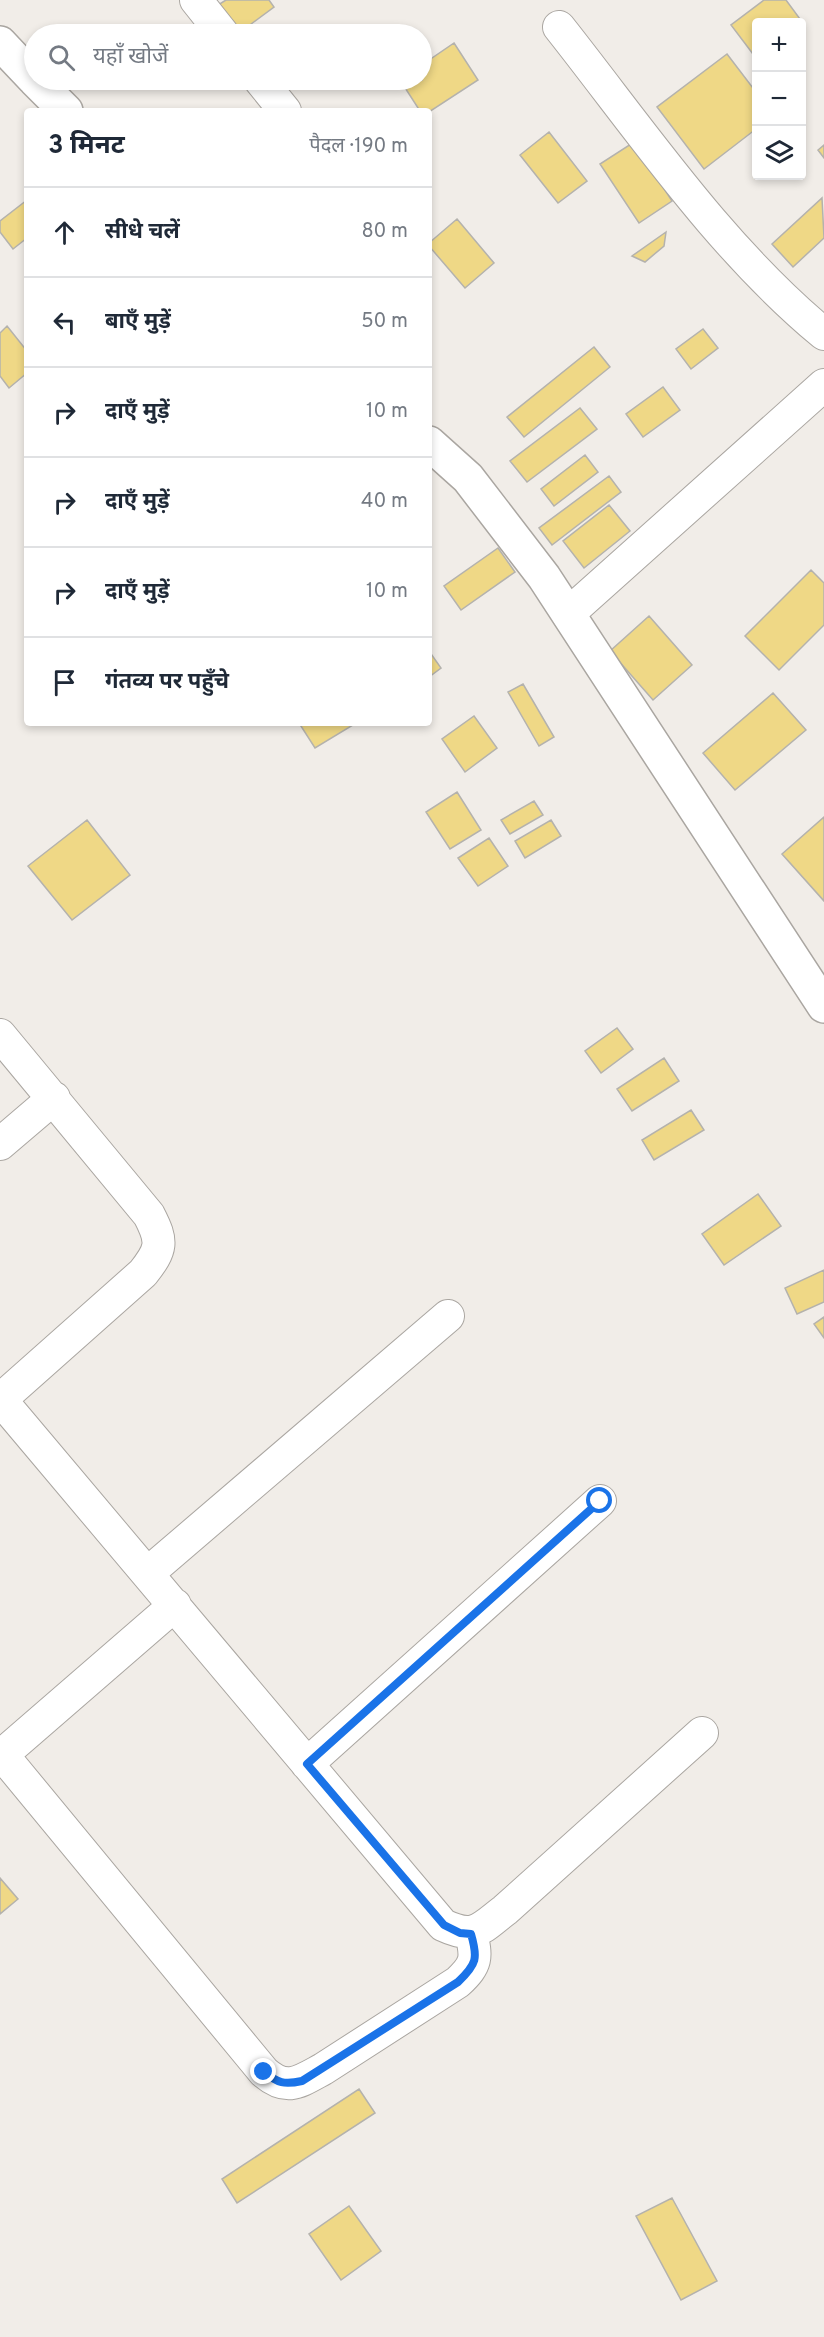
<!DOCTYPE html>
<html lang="hi">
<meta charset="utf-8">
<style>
:root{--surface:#fff;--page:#f2f2f3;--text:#1f2937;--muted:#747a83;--line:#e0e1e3}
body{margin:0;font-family:Overpass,"Noto Sans Devanagari",sans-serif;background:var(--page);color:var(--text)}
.controls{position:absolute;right:18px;top:18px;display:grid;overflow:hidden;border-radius:6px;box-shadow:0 3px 9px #0003}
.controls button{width:54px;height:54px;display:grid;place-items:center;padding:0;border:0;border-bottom:2px solid var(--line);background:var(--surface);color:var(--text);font:30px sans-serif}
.stop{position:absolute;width:18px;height:18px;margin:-14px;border:4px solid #1a73e8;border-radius:50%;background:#fff}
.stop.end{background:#1a73e8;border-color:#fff;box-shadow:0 2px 6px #0008}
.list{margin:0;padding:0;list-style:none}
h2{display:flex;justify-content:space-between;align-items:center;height:78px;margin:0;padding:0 24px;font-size:26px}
h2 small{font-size:20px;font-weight:400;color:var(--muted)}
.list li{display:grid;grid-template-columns:39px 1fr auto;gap:18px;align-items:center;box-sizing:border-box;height:90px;padding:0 24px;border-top:2px solid var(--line)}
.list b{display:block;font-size:22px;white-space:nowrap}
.list em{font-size:20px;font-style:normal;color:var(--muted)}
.icon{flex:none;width:33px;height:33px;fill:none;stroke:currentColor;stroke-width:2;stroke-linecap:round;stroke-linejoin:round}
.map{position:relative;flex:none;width:824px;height:2337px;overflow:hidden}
.search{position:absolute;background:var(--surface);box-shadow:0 3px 9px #0003;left:24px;top:24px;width:408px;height:66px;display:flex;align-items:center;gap:15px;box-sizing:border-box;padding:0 21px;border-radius:33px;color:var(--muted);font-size:22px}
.panel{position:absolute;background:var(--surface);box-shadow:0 3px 9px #0003;left:24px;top:108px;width:408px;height:618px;border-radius:6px}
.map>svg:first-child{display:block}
.building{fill:#efd886;stroke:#b4b2ad;stroke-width:1.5}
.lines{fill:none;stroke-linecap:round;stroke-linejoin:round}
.minor-casing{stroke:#aaa6a1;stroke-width:34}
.tertiary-casing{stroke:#aaa6a1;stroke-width:36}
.minor{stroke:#fff;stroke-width:32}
.tertiary{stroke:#fff;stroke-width:33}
.route{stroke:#1a73e8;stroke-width:8}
</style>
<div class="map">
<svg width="824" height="2337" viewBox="0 0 824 2337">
<rect width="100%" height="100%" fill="#f1ede8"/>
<path class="building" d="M226 0H269L274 7 239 33 218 5Z
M764 0H786L800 19 795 22H756V51L753 54 731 25Z
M454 43 478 80 429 112 420 111 400 80H422V65Z
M727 54 756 92V129L704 169 657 107Z
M549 132 587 181 558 203 520 155Z
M634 142 672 201 639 223 600 164Z
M824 145V158L818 150Z
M822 198 824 238 793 267 772 244Z
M27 200V238L13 249 0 232V221Z
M457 219 494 263 465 288 429 246V243Z
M666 232 664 246 645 262 632 256Z
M7 326 27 351V373L9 388 0 376V333Z
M703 329 718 348 691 369 676 349Z
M594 347 610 367 524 437 507 417Z
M663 387 680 410 643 437 626 414Z
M580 408 597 429 527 482 510 461Z
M585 455 598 472 554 506 541 489Z
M609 476 621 492 552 545 539 528Z
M609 505 630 531 584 568 563 541Z
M498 548 515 572 461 610 444 586Z
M811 570 824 583V625L779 670 745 636Z
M649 616 692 665 653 700 610 651Z
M429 651 441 668 429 677Z
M523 684 554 737 539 746 508 692Z
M773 693 806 730 735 790 703 753Z
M474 716 497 748 465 772 442 739Z
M299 723H352L353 725 315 748Z
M457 792 481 830 450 849 426 812Z
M534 801 543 815 510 834 501 820Z
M824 817V901L782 854Z
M87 820 130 875 72 920 28 866Z
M551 820 561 836 525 858 515 841Z
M489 838 508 866 478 886 458 858Z
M617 1028 633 1049 601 1073 585 1051Z
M664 1058 679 1081 632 1111 617 1089Z
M691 1110 704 1130 654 1160 642 1140Z
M758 1194 781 1226 724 1265 702 1234Z
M824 1270V1302L797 1314 785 1288Z
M824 1317V1338L814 1324Z
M0 1878 18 1899 0 1914Z
M359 2089 375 2113 237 2203 222 2179Z
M672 2198 717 2281 681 2300 636 2216Z
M349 2206 381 2251 341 2280 309 2234Z"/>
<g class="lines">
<g class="minor-casing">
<path id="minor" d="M196 0 223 34
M559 27C642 132 720 248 824 334
M260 80 285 111
M568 614 824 385
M0 1035 149 1215C163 1242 162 1249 143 1273L0 1400
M0 1144 54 1098
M0 1399 443 1925C475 1940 480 1929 505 1910L702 1733
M148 1573 448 1316
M0 1752 264 2072C287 2092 299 2082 323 2069L458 1982C477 1964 477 1958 471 1933
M2 1755 175 1605
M307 1764 600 1501"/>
</g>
<g class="tertiary-casing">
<path id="tertiary" d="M0 43 34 79
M35 80 66 111
M429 443 468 478 544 577 824 1006"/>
</g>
<use href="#minor" class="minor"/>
<use href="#tertiary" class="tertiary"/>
</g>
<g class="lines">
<path class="route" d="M264 2072C278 2083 284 2085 302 2081L458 1982C477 1964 478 1958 471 1934L460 1933 444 1925 307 1764 600 1501"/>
</g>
</svg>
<div class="controls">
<button>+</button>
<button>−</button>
<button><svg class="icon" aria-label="layers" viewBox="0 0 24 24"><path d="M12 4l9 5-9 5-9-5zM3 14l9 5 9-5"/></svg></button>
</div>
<div class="stop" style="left:600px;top:1501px"></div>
<div class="stop end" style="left:264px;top:2072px"></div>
<div class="search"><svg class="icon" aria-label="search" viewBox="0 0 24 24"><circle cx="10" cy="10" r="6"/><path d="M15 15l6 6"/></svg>यहाँ खोजें</div>
<section class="panel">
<h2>3 मिनट<small>पैदल · 190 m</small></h2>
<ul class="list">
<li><svg class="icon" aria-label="ahead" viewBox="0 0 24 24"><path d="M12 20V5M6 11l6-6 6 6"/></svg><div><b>सीधे चलें</b></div><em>80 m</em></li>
<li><svg class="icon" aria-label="left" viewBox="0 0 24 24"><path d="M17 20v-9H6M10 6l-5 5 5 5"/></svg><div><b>बाएँ मुड़ें</b></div><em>50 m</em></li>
<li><svg class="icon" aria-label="right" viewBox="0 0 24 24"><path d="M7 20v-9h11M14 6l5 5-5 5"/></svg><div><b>दाएँ मुड़ें</b></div><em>10 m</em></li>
<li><svg class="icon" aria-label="right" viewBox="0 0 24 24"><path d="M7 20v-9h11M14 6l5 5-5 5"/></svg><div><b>दाएँ मुड़ें</b></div><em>40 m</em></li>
<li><svg class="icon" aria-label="right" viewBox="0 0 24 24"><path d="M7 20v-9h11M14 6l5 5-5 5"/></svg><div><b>दाएँ मुड़ें</b></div><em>10 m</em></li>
<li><svg class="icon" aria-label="arrive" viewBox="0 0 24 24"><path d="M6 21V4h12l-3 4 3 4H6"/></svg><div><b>गंतव्य पर पहुँचे</b></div></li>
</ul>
</section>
</div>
